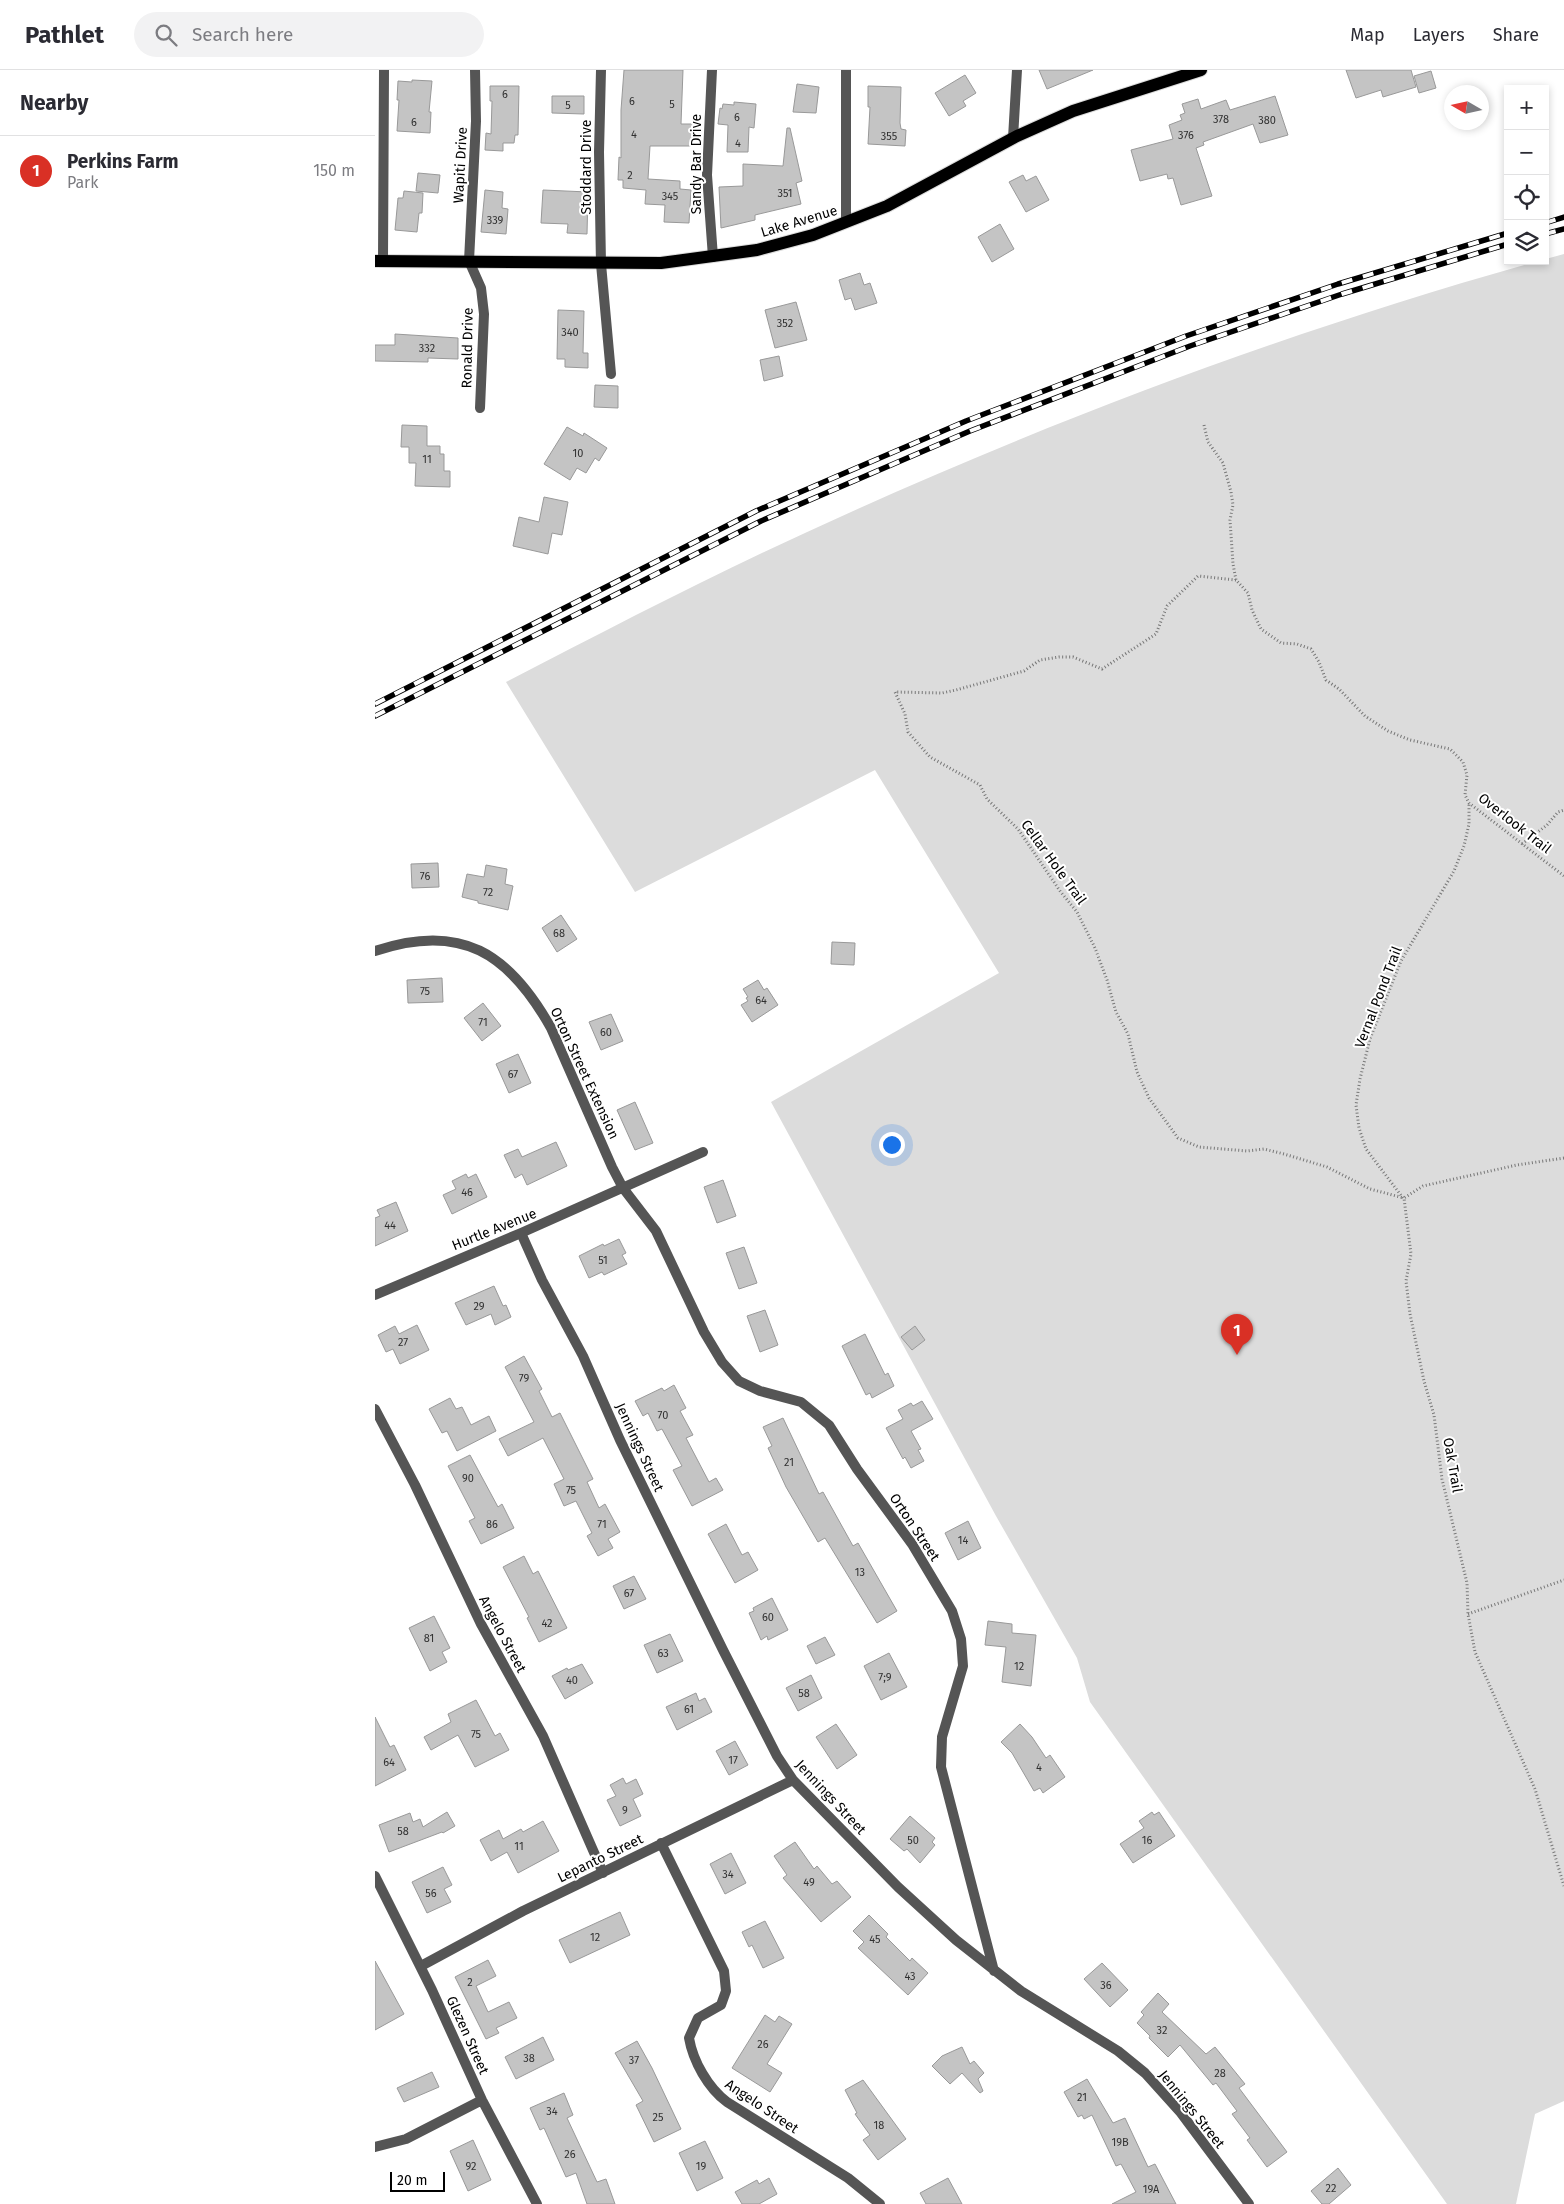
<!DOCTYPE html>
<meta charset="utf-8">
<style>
:root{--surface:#fff;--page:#f2f2f3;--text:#2b2b33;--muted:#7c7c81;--line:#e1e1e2;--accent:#d93025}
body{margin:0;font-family:"Fira Sans",sans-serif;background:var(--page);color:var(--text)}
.controls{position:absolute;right:15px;top:15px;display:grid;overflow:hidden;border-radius:0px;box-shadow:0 2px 8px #0003}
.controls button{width:45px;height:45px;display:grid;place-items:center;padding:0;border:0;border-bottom:1px solid var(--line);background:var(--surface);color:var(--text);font:25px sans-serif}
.compass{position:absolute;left:1069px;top:15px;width:45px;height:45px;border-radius:50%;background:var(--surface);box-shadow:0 2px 8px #0003;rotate:279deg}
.scale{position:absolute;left:15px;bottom:12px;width:55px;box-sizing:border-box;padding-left:5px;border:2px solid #000;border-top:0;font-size:14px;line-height:18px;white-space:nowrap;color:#000;-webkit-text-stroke:4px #fff;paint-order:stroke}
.you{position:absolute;left:516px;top:1074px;width:18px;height:18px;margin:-12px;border:4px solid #fff;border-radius:50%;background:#1a73e8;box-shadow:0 0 0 8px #1a73e833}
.badge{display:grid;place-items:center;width:32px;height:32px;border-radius:50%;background:var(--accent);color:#fff;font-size:16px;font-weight:700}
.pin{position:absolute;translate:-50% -41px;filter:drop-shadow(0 1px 2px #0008)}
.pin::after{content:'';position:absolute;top:26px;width:18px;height:15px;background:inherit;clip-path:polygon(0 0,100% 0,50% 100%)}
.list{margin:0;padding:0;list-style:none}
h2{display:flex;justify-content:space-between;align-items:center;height:65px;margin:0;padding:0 20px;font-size:21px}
h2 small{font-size:16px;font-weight:400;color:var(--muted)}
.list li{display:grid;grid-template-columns:32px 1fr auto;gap:15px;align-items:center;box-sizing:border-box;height:70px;padding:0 20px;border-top:1px solid var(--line)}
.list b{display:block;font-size:19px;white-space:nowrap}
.list p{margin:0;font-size:16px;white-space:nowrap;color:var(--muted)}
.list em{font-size:16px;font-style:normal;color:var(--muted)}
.icon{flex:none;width:28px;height:28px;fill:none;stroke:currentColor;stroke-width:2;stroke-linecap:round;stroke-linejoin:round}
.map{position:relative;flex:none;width:1189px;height:2134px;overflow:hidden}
header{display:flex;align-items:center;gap:30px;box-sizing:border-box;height:70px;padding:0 25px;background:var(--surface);border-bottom:1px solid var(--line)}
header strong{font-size:24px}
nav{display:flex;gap:28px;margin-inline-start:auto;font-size:18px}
.search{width:350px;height:45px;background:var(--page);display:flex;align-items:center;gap:12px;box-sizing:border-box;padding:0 18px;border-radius:28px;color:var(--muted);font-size:19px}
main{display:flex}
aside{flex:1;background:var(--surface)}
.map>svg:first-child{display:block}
.green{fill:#dcdcdc}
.building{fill:#c4c4c4;stroke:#999}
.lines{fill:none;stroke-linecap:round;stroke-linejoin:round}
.primary-casing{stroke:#dbdbdb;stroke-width:14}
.path{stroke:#777;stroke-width:3;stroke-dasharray:1 2.5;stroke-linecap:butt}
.minor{stroke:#555;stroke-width:10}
.primary{stroke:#000;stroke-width:12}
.rail-casing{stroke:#000;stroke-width:5.5}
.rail{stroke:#fff;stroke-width:4;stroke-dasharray:11;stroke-linecap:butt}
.labels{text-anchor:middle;stroke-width:4;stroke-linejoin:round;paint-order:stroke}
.number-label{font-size:11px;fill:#313131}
.street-label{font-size:14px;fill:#000;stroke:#fff}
</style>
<header>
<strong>Pathlet</strong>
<div class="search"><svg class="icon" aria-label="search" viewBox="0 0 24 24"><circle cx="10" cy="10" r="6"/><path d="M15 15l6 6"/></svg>Search here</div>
<nav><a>Map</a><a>Layers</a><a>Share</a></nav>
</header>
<main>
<aside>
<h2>Nearby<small></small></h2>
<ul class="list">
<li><span class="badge">1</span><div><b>Perkins Farm</b><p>Park</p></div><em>150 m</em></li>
</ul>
</aside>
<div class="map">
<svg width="1189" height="2134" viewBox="0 0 1189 2134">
<rect width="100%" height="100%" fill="#fff"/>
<path class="green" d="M1189 184V2031L1160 2044 1141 2134H1072L715 1632 702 1588 621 1446 396 1032 624 903 500 700 260 822 131 612C230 561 329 509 430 463 674 350 932 254 1189 184Z"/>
<path class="building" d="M249 0H308L306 54H322V76H275L273 109 305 111V119L316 120 314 153 289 152 290 135 270 134 271 120 248 118V110H243L244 87 246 88V40Z
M664 0H718L672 19Z
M971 0H1036L1041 17 1008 27 1006 20 981 28Z
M1056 1 1061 18 1044 23 1039 6Z
M590 5 601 23 588 31 591 36 574 46 560 23Z
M37 10 57 11 54 42H56L55 63 22 61 24 30H22L23 11 37 12Z
M422 14 444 17 441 43 418 42Z
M115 16H144L143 65H140L139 73H128V81L110 80 111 63 116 64 117 31H115Z
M493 16 526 17 525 53 526 59 531 60 530 76 493 74 495 37H493Z
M177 26H209V44L177 43Z
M900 26 913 65 885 73 878 54 828 72 829 75 821 78 837 126 806 135 798 108 793 109 792 104 765 111 756 80 798 69 794 55 807 50 805 45 810 43 807 34 823 29 826 39 851 30 855 40Z
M359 32 381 34 379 58 374 57 373 82H352L353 55 343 54 345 38 347 39 348 34 359 35Z
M412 58H415L427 111 421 113 426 134 380 145V150L346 158 344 117 368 116V94L408 96Z
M43 103 65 105 63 123 41 121Z
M648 105 651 111 661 106 674 130 651 142 634 112Z
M110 120 128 122 127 138 133 139 131 164 106 162Z
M168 120 213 122 212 164 192 163 193 154 166 153Z
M29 121 48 123 47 143H44L42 162 20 160 23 128H28Z
M625 154 639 179 617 192 603 167Z
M485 203 489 215 495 213 502 233 480 240 476 228 470 230 464 210Z
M421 232 432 270 400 278 390 240Z
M183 240 209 241 208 283H213V298L190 297V289H182Z
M20 264 83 268V289L53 288V292L0 291V275H20Z
M404 286 408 306 389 311 385 290Z
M220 315 243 316V338L219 337Z
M27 355 52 356V376H65V384H69V401H75V417L40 416 41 393H34V377H26Z
M192 357 208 366 209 363 232 378 224 391 220 388 211 403 202 398 195 410 169 394Z
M169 427 193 432 187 465 177 463 173 484 138 476 144 447 164 452Z
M63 793 64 817 37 818 36 794Z
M111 795 132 799 130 814 138 816 133 840 103 833V831L87 827 92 804 109 807Z
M186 845 202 869 182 882 167 858Z
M457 872 480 873 479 895 456 894Z
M67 908 68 932 33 933 32 910Z
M383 910 389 920 392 918 403 935 377 952 366 935 373 931 371 928 373 927 368 919Z
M108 933 126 956 107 971 89 948Z
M236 944 248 971 226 980 214 952Z
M143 984 156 1013 134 1023 121 994Z
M260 1032 278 1073 260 1080 242 1040Z
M181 1072 192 1096 152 1115 147 1104 140 1108 129 1085 143 1079 147 1087Z
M91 1104 93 1108 101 1104 112 1127 77 1144 68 1125 81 1119 77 1111Z
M348 1110 361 1146 342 1153 329 1117Z
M21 1132 33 1161 0 1176V1148L5 1146 2 1140Z
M244 1169 251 1183 247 1185 252 1194 229 1205 227 1202 214 1208 204 1186 228 1174 229 1176Z
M369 1177 382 1213 364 1219 351 1183Z
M119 1216 128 1236 131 1235 136 1247 120 1255 116 1244 91 1255 80 1233Z
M390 1240 403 1275 385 1282 372 1246Z
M42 1255 54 1280 25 1294 18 1279 11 1282 3 1265 20 1256 24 1264Z
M540 1256 550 1270 537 1280 526 1267Z
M490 1264 510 1305 513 1303 519 1316 497 1328 495 1323 491 1325 467 1276Z
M149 1286 167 1319 164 1321 177 1347 185 1343 218 1409 212 1412 224 1438 230 1434 245 1462 233 1469 238 1478 223 1486 212 1466 217 1463 201 1431 189 1436 179 1414 189 1409 168 1368 133 1386 124 1369 159 1352 130 1297Z
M299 1315 311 1338 305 1341 318 1365 311 1368 334 1412 341 1408 348 1420 317 1436 298 1400 307 1396 287 1359 282 1361 273 1343 268 1346 260 1331 287 1318 289 1321Z
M75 1328 81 1339 87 1337 96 1355 114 1346 121 1361 82 1381 72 1361 67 1363 54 1339Z
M547 1331 558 1349 536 1361 546 1379 543 1380 549 1391 536 1398 530 1387 528 1389 511 1358 528 1349 523 1340 536 1333 538 1336Z
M408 1348 444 1424 448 1422 478 1476 483 1473 522 1541 502 1553 450 1468 443 1472 411 1417 393 1378 397 1376 388 1357Z
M95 1385 123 1437 127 1434 139 1458 106 1474 94 1451 100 1448 73 1396Z
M593 1451 606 1478 583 1490 570 1463Z
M351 1454 367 1485 373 1482 383 1500 360 1513 333 1464Z
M149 1486 158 1504 163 1501 192 1558 164 1572 152 1548 154 1547 128 1497Z
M259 1506 271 1529 249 1539 238 1516Z
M397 1528 413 1560 393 1570 392 1566 386 1570 374 1543 379 1541 378 1538Z
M59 1546 75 1578 67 1582 72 1592 55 1601 34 1558Z
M613 1551 637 1554V1563L661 1565 656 1616 627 1612 631 1577 610 1575Z
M295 1564 308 1591 282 1603 269 1575Z
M450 1567 460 1585 441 1594 432 1576Z
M514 1583 532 1617 506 1630 489 1596Z
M207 1594 218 1613 190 1629 177 1606 192 1598 193 1600Z
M436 1605 447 1628 423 1641 411 1618Z
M321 1623 324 1631 330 1628 337 1642 302 1660 291 1637Z
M101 1630 120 1666 125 1663 134 1680 100 1697 83 1665 56 1680 49 1667 76 1652 73 1644Z
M0 1647 15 1677 19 1675 31 1700 0 1716Z
M461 1654 482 1685 462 1699 441 1667Z
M645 1654 657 1667 671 1688 675 1685 690 1707 668 1723 665 1718 659 1721 637 1683 626 1672Z
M360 1671 373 1695 354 1705 341 1681Z
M248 1708 251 1714 261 1709 268 1724 258 1729 266 1746 245 1756 232 1730 241 1726 235 1715Z
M72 1742 80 1756 68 1763 67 1762 14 1782 4 1755 35 1743 38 1752 45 1749 48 1757Z
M777 1742 779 1745 784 1742 800 1766 758 1793 745 1774 769 1758 764 1751Z
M535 1746 560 1768 557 1772 560 1775 545 1793 532 1779 529 1781 515 1769Z
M168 1751 184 1781 143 1803 132 1782 116 1791 105 1770 124 1760 128 1769 146 1759 148 1762Z
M420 1772 439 1799 442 1796 457 1814 462 1811 476 1827 446 1852 408 1808 412 1805 399 1786Z
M356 1783 371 1813 350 1824 335 1794Z
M68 1797 77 1815 69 1819 76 1832 52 1843 37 1812Z
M245 1842 255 1865 195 1893 184 1870Z
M494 1845 513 1864 511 1867 535 1891 537 1888 553 1903 533 1925 483 1878 489 1872 478 1861Z
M390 1851 409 1888 388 1898 377 1875 374 1877 367 1862Z
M113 1890 121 1906 101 1916 113 1942 134 1932 142 1948 121 1958 124 1963 111 1969 80 1907Z
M0 1891 29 1944 0 1960Z
M727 1893 753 1920 735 1937 709 1909Z
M783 1923 794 1934 787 1942 831 1984 840 1977 870 2014 864 2018 912 2082 892 2097 872 2070 875 2068 857 2044 862 2041 841 2013 838 2015 805 1975 793 1987 774 1968 775 1966 762 1953 769 1945 766 1942Z
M390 1945 400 1952 404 1946 417 1954 392 1994 407 2003 395 2022 357 1998Z
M168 1967 179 1990 141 2009 130 1987Z
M262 1971 277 1998 306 2059 279 2072 261 2035 268 2031 240 1983Z
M587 1977 595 1994 599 1991 609 2003 603 2009 608 2021 605 2023 587 2003 575 2014 557 1996 567 1986Z
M57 2002 64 2017 29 2032 22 2018Z
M712 2009 738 2053 750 2048 773 2097 780 2094 801 2134H737L761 2122 746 2094 741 2096 717 2045 709 2049 707 2045 703 2047 689 2022Z
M488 2010 531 2069 503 2090 488 2070 495 2065 480 2044 482 2043 470 2020Z
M189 2023 198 2045 192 2048 222 2112 231 2109 240 2134H212L201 2103 191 2107 169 2058 165 2060 155 2038Z
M98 2070 116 2110 93 2121 75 2081Z
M330 2071 348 2108 322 2121 304 2083Z
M963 2098 976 2115 954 2134H947L936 2121Z
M394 2108 402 2124 384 2134H367L360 2122 382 2110 384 2114Z
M573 2108 587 2134H551L545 2123Z"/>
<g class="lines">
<g class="primary-casing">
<path id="primary" d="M0 191 286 193 382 180 438 165 512 136 642 66 698 41 826 0"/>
</g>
<path class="path" d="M829 355 833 372 848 393 856 422 858 435 855 450 858 494 861 510 873 523 877 540 886 559 906 573 922 574 936 579 944 592 951 610 964 619 990 646 1013 661 1035 670 1075 679 1088 692 1092 705 1090 725 1094 733 1189 806
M861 510 823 506 792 536 781 564 727 599 698 587H684L665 590 649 601 581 620 567 623 520 622 530 644 533 662 555 687 605 715 612 729 643 759 685 821 702 842 720 878 732 910 741 942 753 964 762 1002 774 1028 803 1068 824 1077 872 1081 889 1079 909 1084 952 1097 995 1119 1029 1128
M1147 774 1172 755 1183 742 1189 740
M1189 1088 1142 1095 1048 1116 1029 1128 1036 1184 1031 1211 1035 1244 1049 1311 1059 1345 1067 1409 1092 1513 1093 1544 1100 1582 1160 1719 1189 1816
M1028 1128 991 1079 984 1058 981 1035 985 1009 995 969 1026 891 1079 801 1089 776 1094 754V733
M1093 1544 1189 1510"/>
<path class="minor" d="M100 0 101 51 94 191 106 218 109 244 105 338
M226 0 224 82 226 194 236 304
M337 0 332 105 338 187
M638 68 642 0
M471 152V0
M8 191 9 0
M0 881C86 852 134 883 176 958L237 1097 248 1118 281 1161 329 1262 347 1292 364 1311 385 1321 426 1332 454 1355 482 1399 537 1474 577 1541 586 1569 588 1596 567 1667 566 1697 619 1901
M146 1163 167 1210 208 1286 245 1370 348 1580 402 1686 418 1710 523 1817 581 1870 646 1921 743 1981 770 2003 806 2043 874 2134
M0 1225 146 1163 328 1082
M0 1339 40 1415 106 1554 168 1666 228 1803
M286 1773 349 1901 351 1921 346 1935 323 1948 314 1968C318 1991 333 2018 352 2032L473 2108 505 2134
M0 1806 57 1920 107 2030 162 2134
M46 1896 148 1841 418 1710
M0 2077 31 2069 107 2030"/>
<use href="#primary" class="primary"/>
<g class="rail-casing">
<path id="rail" d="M1170 153 1189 147
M1170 164 1189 159
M0 634 381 441 591 351 811 266 963 214 1133 163
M0 646 386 451 595 361 815 276 967 224 1133 174"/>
</g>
<use href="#rail" class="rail"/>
</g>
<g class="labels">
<g class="number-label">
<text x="130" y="28">6</text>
<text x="257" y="35">6</text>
<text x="297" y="38">5</text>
<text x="193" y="39">5</text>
<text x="362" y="51">6</text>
<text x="846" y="53">378</text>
<text x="892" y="54">380</text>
<text x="39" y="56">6</text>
<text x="259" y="68">4</text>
<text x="811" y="69">376</text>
<text x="514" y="70">355</text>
<text x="363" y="77">4</text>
<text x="255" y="109">2</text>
<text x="410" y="127">351</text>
<text x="295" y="130">345</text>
<text x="120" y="154">339</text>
<text x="410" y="257">352</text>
<text x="195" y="266">340</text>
<text x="52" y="282">332</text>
<text x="203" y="387">10</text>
<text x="52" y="393">11</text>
<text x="50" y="810">76</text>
<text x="113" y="826">72</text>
<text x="184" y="867">68</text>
<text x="50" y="925">75</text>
<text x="386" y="934">64</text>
<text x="108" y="956">71</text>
<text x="231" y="966">60</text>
<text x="138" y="1008">67</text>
<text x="92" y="1126">46</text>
<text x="15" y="1159">44</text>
<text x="228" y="1194">51</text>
<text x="104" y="1240">29</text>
<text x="28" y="1276">27</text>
<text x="149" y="1312">79</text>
<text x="288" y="1349">70</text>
<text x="414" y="1396">21</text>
<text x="93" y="1412">90</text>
<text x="196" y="1424">75</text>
<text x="117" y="1458">86</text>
<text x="227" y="1458">71</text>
<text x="588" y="1474">14</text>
<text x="485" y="1506">13</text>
<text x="254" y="1527">67</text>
<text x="393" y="1551">60</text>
<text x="172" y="1557">42</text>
<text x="54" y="1572">81</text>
<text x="288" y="1587">63</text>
<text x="644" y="1600">12</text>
<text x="510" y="1611">7;9</text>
<text x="197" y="1614">40</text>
<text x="429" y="1627">58</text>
<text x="314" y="1643">61</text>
<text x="101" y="1668">75</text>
<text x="358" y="1694">17</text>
<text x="14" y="1696">64</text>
<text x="664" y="1701">4</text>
<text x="250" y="1744">9</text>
<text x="28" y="1765">58</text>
<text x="538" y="1774">50</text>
<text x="772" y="1774">16</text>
<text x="144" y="1780">11</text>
<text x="353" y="1808">34</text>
<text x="434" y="1816">49</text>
<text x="56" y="1827">56</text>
<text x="220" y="1871">12</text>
<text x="500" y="1873">45</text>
<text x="535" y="1910">43</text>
<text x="95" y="1916">2</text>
<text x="731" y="1919">36</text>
<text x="787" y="1964">32</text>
<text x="388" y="1978">26</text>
<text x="154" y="1992">38</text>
<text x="259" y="1994">37</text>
<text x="845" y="2007">28</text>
<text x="707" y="2031">21</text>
<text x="177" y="2045">34</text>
<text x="283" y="2051">25</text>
<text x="504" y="2059">18</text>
<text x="745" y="2076">19B</text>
<text x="195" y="2088">26</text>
<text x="96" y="2100">92</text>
<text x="326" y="2100">19</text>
<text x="956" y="2122">22</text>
<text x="776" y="2123">19A</text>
</g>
<g class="street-label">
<text transform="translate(321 94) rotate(-90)" y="5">Sandy Bar Drive</text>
<text transform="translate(85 95) rotate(-87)" y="5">Wapiti Drive</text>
<text transform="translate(211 97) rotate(-90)" y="5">Stoddard Drive</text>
<text transform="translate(424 151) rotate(-17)" y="5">Lake Avenue</text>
<text transform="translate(92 278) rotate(-89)" y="5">Ronald Drive</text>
<text transform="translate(1140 753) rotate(38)" y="5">Overlook Trail</text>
<text transform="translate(679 792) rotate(54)" y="5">Cellar Hole Trail</text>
<text transform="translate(1003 927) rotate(-69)" y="5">Vernal Pond Trail</text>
<text transform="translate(210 1003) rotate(65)" y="5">Orton Street Extension</text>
<text transform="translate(119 1159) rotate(-22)" y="5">Hurtle Avenue</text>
<text transform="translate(265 1377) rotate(65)" y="5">Jennings Street</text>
<text transform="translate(1078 1395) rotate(80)" y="5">Oak Trail</text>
<text transform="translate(540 1457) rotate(56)" y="5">Orton Street</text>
<text transform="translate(128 1564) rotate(62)" y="5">Angelo Street</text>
<text transform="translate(456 1727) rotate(47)" y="5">Jennings Street</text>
<text transform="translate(225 1788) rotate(-26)" y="5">Lepanto Street</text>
<text transform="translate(93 1965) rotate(66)" y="5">Glezen Street</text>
<text transform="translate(387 2036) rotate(34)" y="5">Angelo Street</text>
<text transform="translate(817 2039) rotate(51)" y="5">Jennings Street</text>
</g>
</g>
</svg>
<div class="controls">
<button>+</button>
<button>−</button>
<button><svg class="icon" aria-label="locate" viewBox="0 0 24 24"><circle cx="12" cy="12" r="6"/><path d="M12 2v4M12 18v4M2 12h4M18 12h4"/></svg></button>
<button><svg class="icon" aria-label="layers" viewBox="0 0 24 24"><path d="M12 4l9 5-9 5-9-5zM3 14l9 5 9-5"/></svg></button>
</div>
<svg class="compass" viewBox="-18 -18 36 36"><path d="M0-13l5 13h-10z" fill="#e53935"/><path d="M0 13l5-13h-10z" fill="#7c7c81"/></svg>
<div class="scale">20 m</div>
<div class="you"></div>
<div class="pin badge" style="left:862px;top:1285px">1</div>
</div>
</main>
